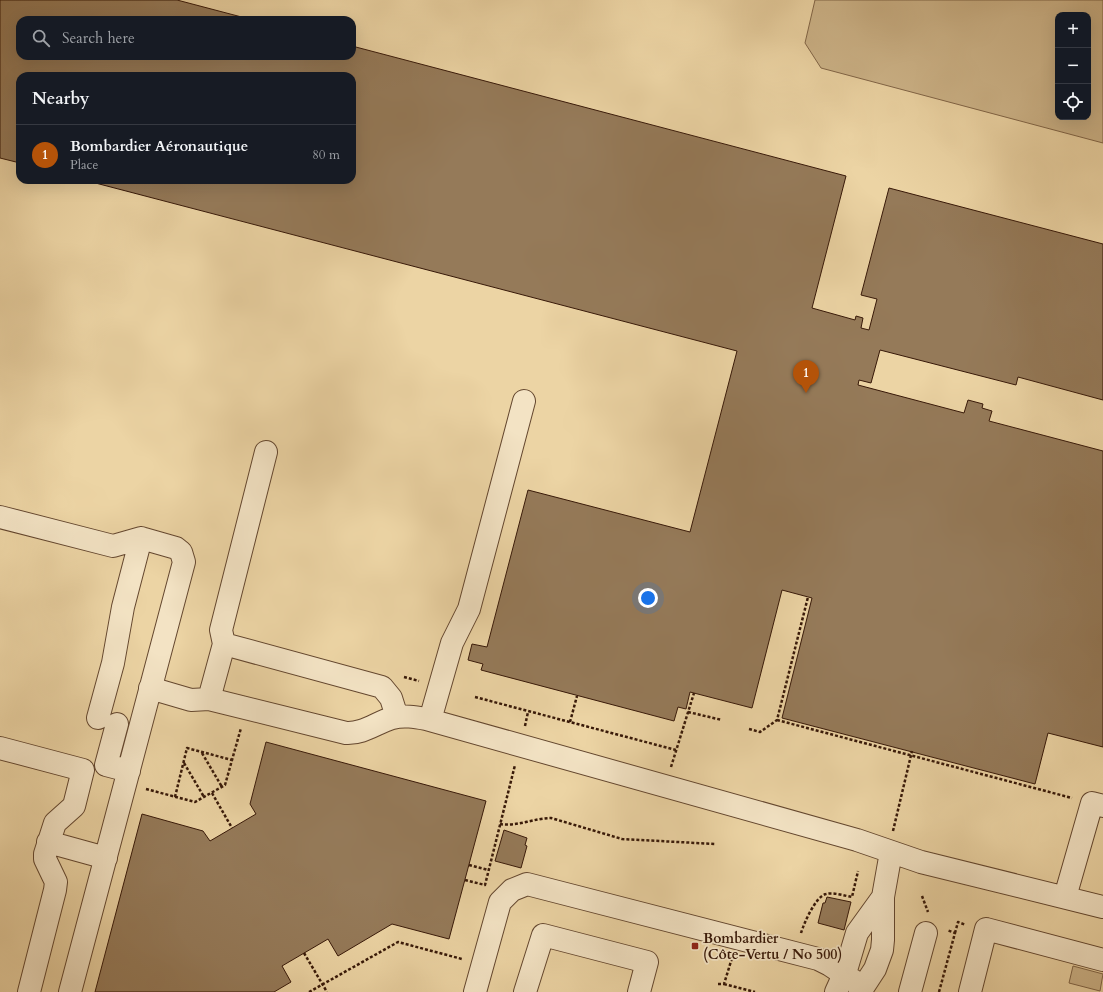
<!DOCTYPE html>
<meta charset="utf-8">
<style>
:root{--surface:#171b24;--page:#20242c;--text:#f1f3f6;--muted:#9ea1a6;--line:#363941;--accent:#b45309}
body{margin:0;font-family:Cardo,serif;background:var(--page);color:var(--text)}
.controls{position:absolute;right:12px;top:12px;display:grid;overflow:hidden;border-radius:8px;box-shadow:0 4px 16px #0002}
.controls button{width:36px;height:36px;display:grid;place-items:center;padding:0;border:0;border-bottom:1px solid var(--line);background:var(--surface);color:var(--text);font:20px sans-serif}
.you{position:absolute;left:648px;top:598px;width:14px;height:14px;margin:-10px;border:3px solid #fff;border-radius:50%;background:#1a73e8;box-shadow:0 0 0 6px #1a73e833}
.badge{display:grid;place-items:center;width:26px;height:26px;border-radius:50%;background:var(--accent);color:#fff;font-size:13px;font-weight:700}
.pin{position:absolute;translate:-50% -33px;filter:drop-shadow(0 1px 2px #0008)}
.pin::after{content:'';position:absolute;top:21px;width:14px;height:12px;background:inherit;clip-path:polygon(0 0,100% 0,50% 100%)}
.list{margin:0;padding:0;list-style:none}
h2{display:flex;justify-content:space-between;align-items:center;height:52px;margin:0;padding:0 16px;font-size:17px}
h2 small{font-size:13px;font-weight:400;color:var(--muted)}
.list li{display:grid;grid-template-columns:26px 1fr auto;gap:12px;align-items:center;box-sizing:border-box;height:60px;padding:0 16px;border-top:1px solid var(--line)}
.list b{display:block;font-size:15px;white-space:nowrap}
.list p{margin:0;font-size:13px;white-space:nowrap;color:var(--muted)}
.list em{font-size:13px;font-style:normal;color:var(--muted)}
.icon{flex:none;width:22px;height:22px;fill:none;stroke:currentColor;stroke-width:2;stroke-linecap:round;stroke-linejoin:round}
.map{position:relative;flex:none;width:1103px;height:992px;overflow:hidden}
.search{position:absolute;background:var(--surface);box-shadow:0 4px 16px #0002;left:16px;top:16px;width:340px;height:44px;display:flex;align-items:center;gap:10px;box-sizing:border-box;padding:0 14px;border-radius:12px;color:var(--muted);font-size:15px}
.panel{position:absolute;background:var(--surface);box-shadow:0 4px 16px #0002;left:16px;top:72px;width:340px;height:112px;border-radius:12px}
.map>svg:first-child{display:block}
.green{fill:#cdb489;stroke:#826648;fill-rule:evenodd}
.building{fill:#957a59;stroke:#371808}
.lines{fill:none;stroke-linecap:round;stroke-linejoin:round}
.minor-casing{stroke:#64472f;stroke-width:24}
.path{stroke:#371808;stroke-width:2.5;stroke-dasharray:3 2;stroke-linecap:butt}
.minor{stroke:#f3e3c4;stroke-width:22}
.poi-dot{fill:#8f2418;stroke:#f3e3c4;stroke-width:1.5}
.labels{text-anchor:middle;stroke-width:3.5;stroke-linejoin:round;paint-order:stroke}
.poi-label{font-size:14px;font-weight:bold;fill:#371808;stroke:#f3e3c4;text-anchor:start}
</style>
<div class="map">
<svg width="1103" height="992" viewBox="0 0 1103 992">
<rect width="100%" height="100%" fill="#ecd4a4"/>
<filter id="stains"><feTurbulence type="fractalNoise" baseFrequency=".005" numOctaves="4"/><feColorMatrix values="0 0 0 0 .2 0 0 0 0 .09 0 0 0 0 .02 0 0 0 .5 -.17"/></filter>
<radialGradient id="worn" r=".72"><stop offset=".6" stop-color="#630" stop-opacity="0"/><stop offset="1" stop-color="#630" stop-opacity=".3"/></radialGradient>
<path class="green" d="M815 0H1103V143L821 68 805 43ZM1058 15H1088V117H1058Z
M1073 966 1103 974 1100 991 1069 983Z"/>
<path class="building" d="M0 0H177L253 20H20V56H352V46L846 176 812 308 855 320 856 316 863 318 861 328 869 330 877 299 861 295 889 188 1103 244V400L1018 377 1016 385 880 350 871 383 859 380 858 385 964 413 968 400 983 404 982 408 992 411 989 421 1103 451V747L1048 733 1035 784 782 718 812 598 782 590 752 708 690 692 686 709 678 707 674 721 481 670 483 664 468 660 472 644 487 647 528 490 690 532 737 351 84 180H352V76H20V163L0 158Z
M266 742 486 801 449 939 392 924 338 956 328 939 282 966 291 982 274 992H95L142 814 203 831 210 841 256 814 250 804Z
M504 830 527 838 525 845 527 846 521 868 495 861Z
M827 897 851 902 844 930 818 923 823 903H825Z"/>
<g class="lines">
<g class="minor-casing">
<path id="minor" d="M0 517 113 546 141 538 176 548 181 552 184 562 70 992
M224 644 221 630 266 452
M150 688 191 700 209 699 346 733C363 734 376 723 392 718 404 715 415 717 426 719L857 840 921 862 1103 907
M209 699 224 644 382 687 391 698 397 717
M98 718 113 663 123 607 141 538
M430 720 452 643 469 609 524 401
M117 724 106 765 129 771
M0 748 83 770 74 806 55 823 45 854V859L56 882 55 890 29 992
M48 842 106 858
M1065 897 1092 803 1103 806
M475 992 500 902 512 890 527 884 818 959 830 965 863 987
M525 992 543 935 647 962 639 992
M836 992 846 970 857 933 883 897
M860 992 875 969 882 950 883 940V897L891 852
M910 992 926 933
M970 992 986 929 1103 960"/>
</g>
<path class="path" d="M404 677 419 681
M475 697 676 750
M688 712 722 720
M777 720 1072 798
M570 722 577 696
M525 726 528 712
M749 729 760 732 777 720 808 597
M202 753 222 787
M184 763 204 797
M671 767 694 693
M146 789 195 802 225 785 241 728
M212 793 232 828
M175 797 187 748 232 760
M500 824C516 827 535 818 551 818L622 839 715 844
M893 831 912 751
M469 865 488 870
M465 880 485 885 515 765
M922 896 928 912
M801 933C804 923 816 896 826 894 834 892 845 896 852 897L858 871
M955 933 958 922 966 925
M304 953 327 992
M718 984H724L732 958
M724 984 755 992
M309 992 398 942 462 959
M939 992 955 933 947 930"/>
<use href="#minor" class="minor"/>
</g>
<rect class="poi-dot" x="691" y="942" width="8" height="8" rx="2"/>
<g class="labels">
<g class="poi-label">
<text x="703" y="943">Bombardier<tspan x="703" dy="16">(Côte-Vertu / No 500)</tspan></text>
</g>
</g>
<rect width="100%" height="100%" filter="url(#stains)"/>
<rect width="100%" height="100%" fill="url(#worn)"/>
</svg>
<div class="controls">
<button>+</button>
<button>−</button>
<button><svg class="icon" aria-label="locate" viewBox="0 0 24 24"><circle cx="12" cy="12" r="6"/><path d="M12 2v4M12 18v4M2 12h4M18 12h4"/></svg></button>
</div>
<div class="you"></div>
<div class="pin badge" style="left:806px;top:393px">1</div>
<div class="search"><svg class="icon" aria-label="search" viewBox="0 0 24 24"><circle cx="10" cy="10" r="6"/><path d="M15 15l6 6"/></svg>Search here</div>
<section class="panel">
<h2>Nearby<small></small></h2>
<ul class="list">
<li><span class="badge">1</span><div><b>Bombardier Aéronautique</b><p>Place</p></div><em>80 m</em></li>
</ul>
</section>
</div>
